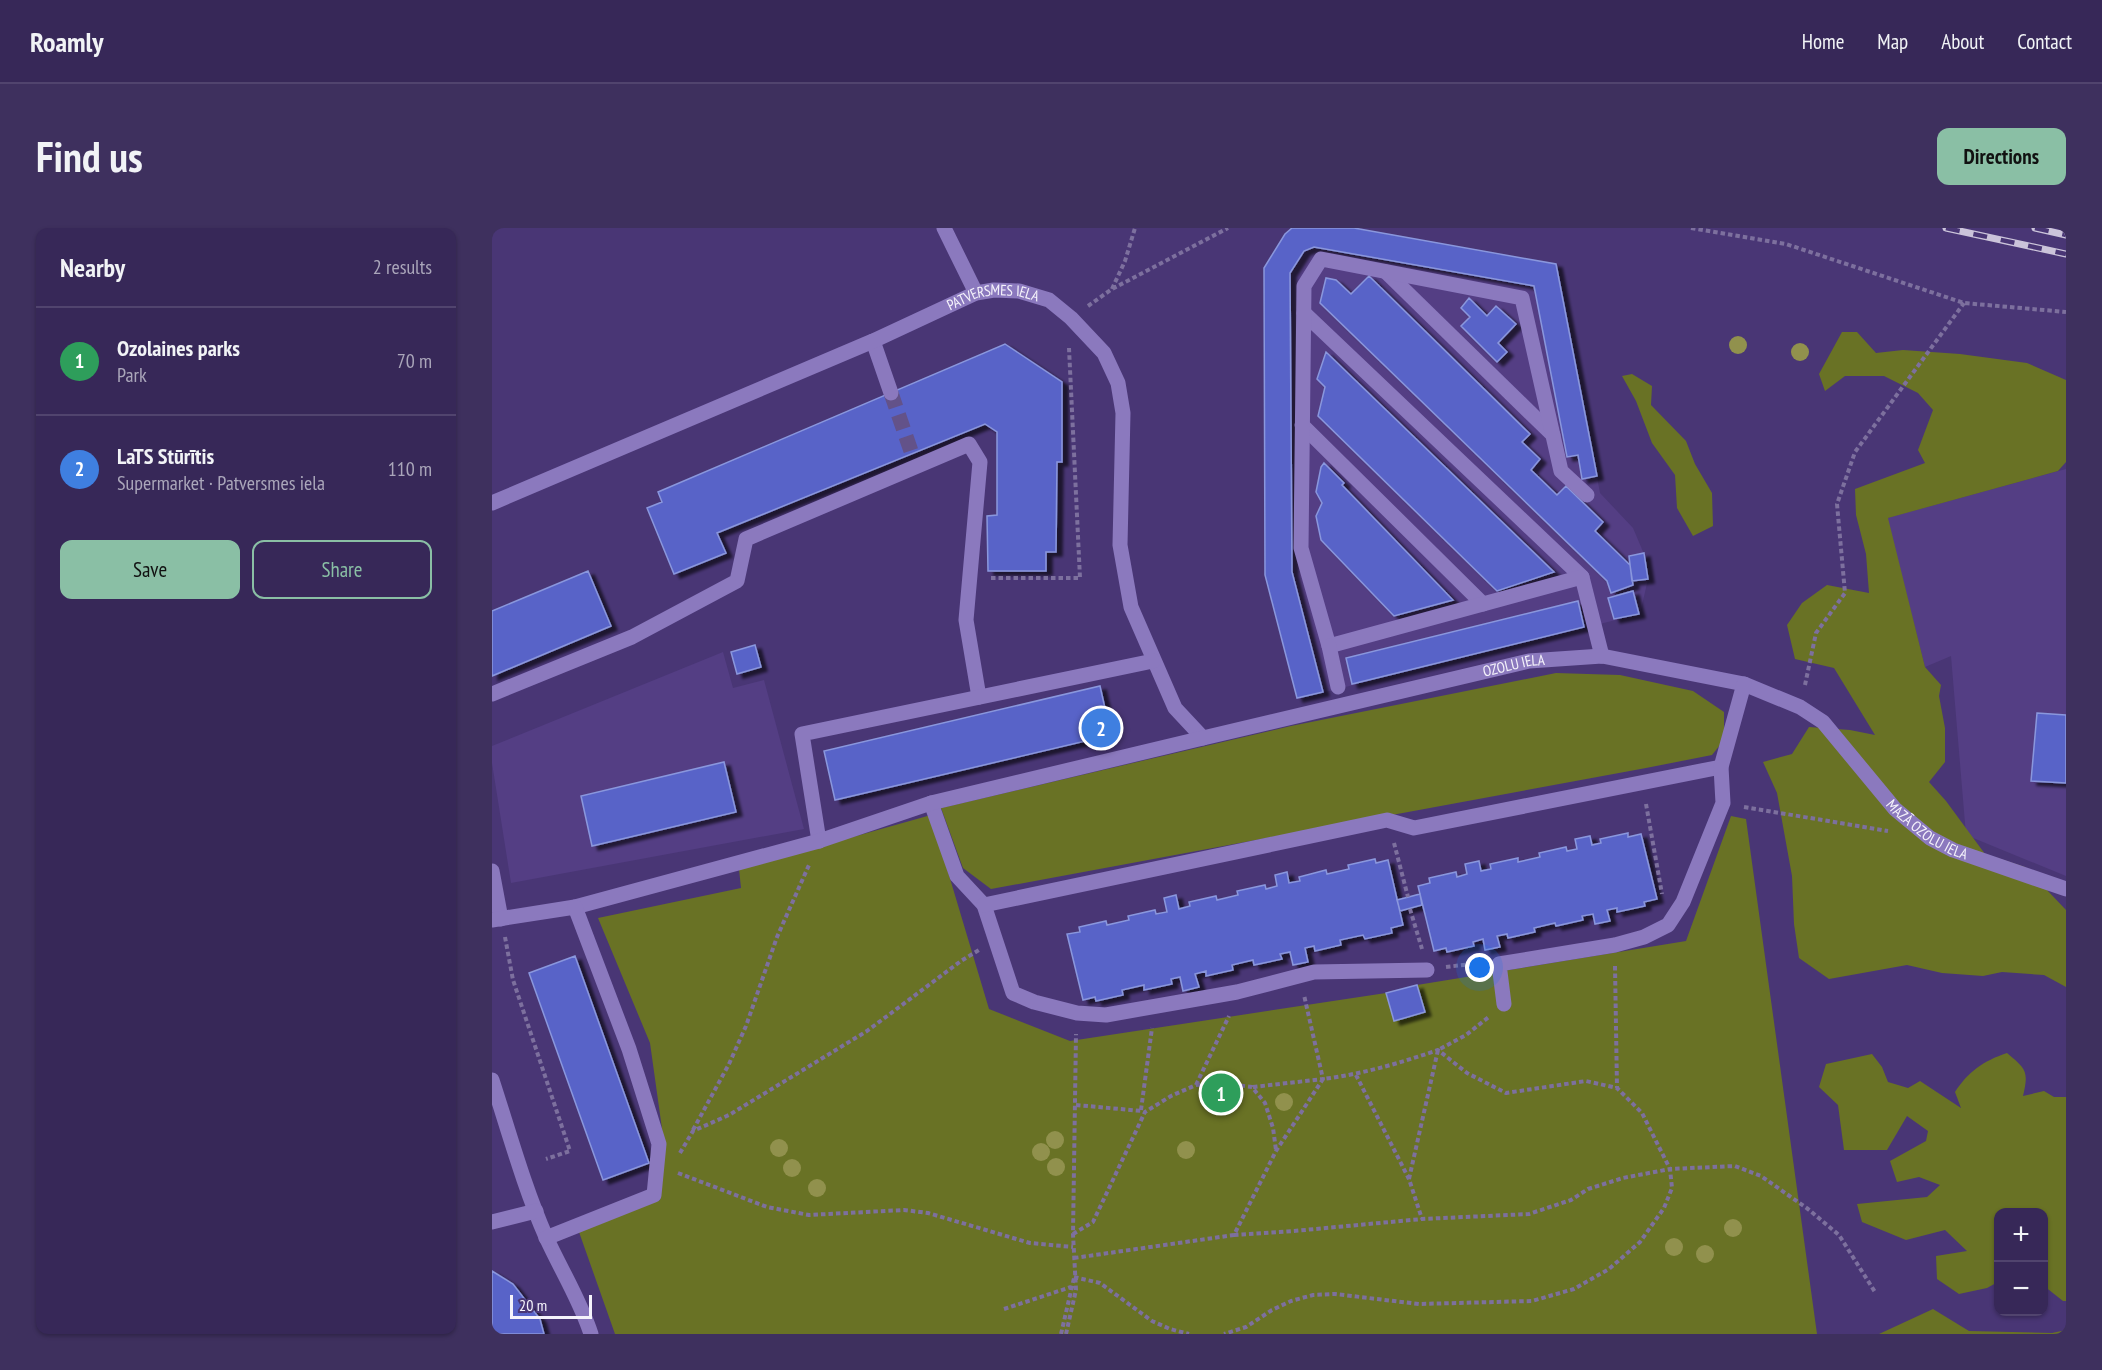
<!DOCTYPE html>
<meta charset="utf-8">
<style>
:root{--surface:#372858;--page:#3e305e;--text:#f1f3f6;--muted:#aaa6ba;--line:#51446e;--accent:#8abfa5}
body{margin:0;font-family:"PT Sans Narrow",sans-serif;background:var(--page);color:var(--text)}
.controls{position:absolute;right:18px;bottom:18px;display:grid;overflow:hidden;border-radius:12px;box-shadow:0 2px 4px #0004}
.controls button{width:54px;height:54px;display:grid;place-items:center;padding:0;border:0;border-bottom:2px solid var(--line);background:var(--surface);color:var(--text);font:30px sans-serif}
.scale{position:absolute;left:18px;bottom:15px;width:82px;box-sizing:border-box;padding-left:6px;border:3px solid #f5f3fb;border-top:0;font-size:16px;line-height:21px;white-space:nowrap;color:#f5f3fb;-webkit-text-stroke:4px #493675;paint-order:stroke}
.you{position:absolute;left:988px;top:740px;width:21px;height:21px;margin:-15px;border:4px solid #fff;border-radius:50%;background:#1a73e8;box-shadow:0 0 0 9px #1a73e833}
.badge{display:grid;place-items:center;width:39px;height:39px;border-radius:50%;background:var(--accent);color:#fff;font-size:20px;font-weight:700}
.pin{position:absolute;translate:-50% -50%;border:3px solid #fff;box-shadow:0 2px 6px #0006}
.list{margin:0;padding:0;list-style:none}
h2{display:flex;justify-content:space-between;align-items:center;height:78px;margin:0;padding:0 24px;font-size:26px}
h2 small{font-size:20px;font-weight:400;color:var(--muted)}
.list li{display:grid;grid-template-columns:39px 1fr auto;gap:18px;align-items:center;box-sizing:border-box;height:108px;padding:0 24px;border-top:2px solid var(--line)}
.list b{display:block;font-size:22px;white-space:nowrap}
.list p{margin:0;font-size:20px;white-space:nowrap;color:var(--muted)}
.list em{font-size:20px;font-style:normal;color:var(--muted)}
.actions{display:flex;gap:12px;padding:18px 24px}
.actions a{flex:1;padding:14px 0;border:2px solid var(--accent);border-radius:12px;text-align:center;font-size:21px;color:var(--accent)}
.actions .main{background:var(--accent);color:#111}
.map{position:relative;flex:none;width:1574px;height:1106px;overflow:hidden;border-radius:12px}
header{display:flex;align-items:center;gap:36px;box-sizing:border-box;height:84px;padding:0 30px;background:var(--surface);border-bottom:2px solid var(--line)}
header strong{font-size:28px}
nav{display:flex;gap:33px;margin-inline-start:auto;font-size:21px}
.intro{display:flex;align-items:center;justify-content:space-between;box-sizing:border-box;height:144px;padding:0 36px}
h1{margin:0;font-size:42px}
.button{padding:15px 27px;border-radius:12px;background:var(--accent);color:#111;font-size:21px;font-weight:700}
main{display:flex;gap:36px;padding:0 36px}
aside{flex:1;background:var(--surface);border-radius:12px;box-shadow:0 2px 4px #0004}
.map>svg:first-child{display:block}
.built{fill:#543e84}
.green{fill:#697225}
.building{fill:#5964c8;stroke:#8a97dd;stroke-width:1.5;filter:url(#shadow)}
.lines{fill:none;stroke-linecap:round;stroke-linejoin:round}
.minor-tunnel{stroke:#635289;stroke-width:15;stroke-dasharray:15 8;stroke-linecap:butt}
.path{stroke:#7d709e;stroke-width:4;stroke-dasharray:4.5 3;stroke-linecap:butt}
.minor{stroke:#8b79be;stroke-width:15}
.rail-casing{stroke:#cbc4da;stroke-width:7}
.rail{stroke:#493675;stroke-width:4.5;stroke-dasharray:14;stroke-linecap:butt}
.tree{fill:#91914d}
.labels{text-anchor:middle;stroke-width:5;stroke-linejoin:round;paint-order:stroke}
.street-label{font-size:15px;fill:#f5f3fb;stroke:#493675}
</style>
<header>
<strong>Roamly</strong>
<nav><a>Home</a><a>Map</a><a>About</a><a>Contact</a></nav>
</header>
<div class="intro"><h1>Find us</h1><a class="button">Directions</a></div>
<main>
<aside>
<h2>Nearby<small>2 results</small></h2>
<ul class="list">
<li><span class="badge" style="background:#2e9e5b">1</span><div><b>Ozolaines parks</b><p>Park</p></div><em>70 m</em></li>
<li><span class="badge" style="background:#3f7fe0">2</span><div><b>LaTS Stūrītis</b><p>Supermarket · Patversmes iela</p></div><em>110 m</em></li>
</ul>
<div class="actions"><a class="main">Save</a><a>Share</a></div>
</aside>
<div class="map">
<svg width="1574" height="1106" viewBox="0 0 1574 1106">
<defs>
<filter id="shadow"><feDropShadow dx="6" dy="4" stdDeviation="1.5" flood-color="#0009"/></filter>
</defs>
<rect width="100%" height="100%" fill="#493675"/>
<path class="built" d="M799 0H863L1065 36 1108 265 1141 300 1152 326 1156 351 1148 386 805 471 773 347 772 40 793 6Z
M1574 241V648L1474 607 1459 428 1433 439 1395 290Z
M231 424 241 460 272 452 312 601 19 655 0 535V518Z"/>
<path class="green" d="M1350 104H1365L1384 125 1411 122 1468 126 1535 135 1574 152V234L1566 243 1396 290 1433 439 1449 457 1447 468 1453 500V534L1437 554 1454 573 1493 626 1533 639 1574 682V759L1552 747 1510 744 1491 748 1450 745 1415 737 1337 751 1307 730 1302 696 1300 648 1285 565 1271 534 1300 526 1317 499 1358 502 1383 507 1342 440 1303 431 1295 397 1310 375 1335 357 1377 365 1374 326 1364 287 1363 261 1433 235 1426 222 1441 182 1426 165 1392 148H1353L1333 163 1327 146Z
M1140 146 1160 158 1159 177 1194 213 1203 236 1220 265 1221 298 1201 308 1185 280 1183 247 1160 215 1144 173 1130 148Z
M1064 445 1128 447 1201 463 1232 484V512L1220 527 1154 540 499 661 471 640 449 580 799 498Z
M439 587 497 781 578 813 894 765 925 757 1194 713 1239 588 1254 591 1325 1106H123L87 1004 168 972 172 915 158 815 106 690 249 660 247 641Z
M1515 825C1534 841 1537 843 1531 868L1552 863 1562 869H1574V1073H1571L1552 1058V984H1506V1054L1495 1060 1467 1066 1445 1051 1444 1028 1475 1023 1453 1002 1414 1012 1370 994 1365 976 1435 969 1448 957 1427 949 1405 954 1398 933 1434 913 1436 903 1415 888 1395 922H1352L1346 877 1327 859 1334 836 1380 826 1390 839 1396 854 1416 860 1428 853 1469 880 1463 864C1476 844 1491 833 1515 825Z
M1441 1081 1477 1103 1560 1105 1574 1102V1106H1387Z"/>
<path class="building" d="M800 0H862L1064 36 1105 248 1090 251 1086 227 1075 229 1042 58 822 19 812 23 798 45 800 344 831 464 805 470 773 347 772 40 793 6Z
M877 48 1038 206 1030 214 1048 231 1039 242 1065 267 1074 258 1111 294 1103 303 1138 337 1141 357 1119 365 1115 353 828 75 834 50 844 52 859 66Z
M977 70 995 88 1004 78 1024 96 1006 115 1015 124 1005 134 969 98 978 89 969 80Z
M513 116 570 154V234H565L564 324H554V343H496L495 288 505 287V204L493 196 225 305 234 325 182 346 155 280 170 274 166 264Z
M834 124 1062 344 1005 363 826 188 833 159 825 151Z
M832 235 852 255 850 257 961 372 902 388 829 312 824 288 830 275 824 264 829 239Z
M1152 325 1156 351 1140 353 1137 328Z
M96 343 119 398 0 448V383Z
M1141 363 1147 386 1122 391 1116 370Z
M1086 373 1092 399 860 456 854 430Z
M263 417 269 439 245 446 239 424Z
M608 458 619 507 343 572 332 523Z
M1545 485 1574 487V555L1539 553Z
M232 534 244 584 100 618 89 568Z
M1136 605V609L1149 606 1165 671 1152 674 1153 678 1125 684V680L1115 682 1118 693 1103 696 1101 686 1090 688 1091 692 1064 698 1063 695 1042 700 1043 704 1016 710 1015 706 1005 708 1008 719 993 722 991 711 981 714 982 718 955 724 954 720 942 723 926 658 938 655 937 650 964 644 965 649 975 646 973 636 987 633 989 643 999 641 998 636 1026 630V634L1048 629 1047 625 1074 619 1075 623 1085 621 1083 611 1098 608 1100 617 1109 615 1108 611Z
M883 631 884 635 896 632 911 697 899 700 900 705 873 711 871 707 848 712 849 717 823 723 822 718 813 720 816 734 801 737 798 724 788 726 790 731 762 737 761 732 740 737 741 742 714 748V743L703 746 707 759 691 763 688 749 679 751 680 756 652 762V757L630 762 631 767 604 773 603 769 591 772 575 706 588 704 587 699 614 693 615 697 637 692 636 688 663 682 664 686 675 684 672 670 684 667 687 681 698 678 697 674 724 668 725 672 746 667 745 663 773 657 774 661 785 658 783 647 795 644 797 655 808 653 807 649 834 642 835 646 857 641 856 637Z
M928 666 930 677 908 683 905 672Z
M83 728 157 935 111 952 37 745Z
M925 757 933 784 902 793 894 765Z
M0 1043 21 1056 48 1091 52 1106H0Z"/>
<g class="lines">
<path class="minor-tunnel" d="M399 165 420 226"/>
<path class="path" d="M1199 0 1294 16 1472 75 1574 84
M620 61 633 33 643 0
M596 78 620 61 736 0
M499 350H588L577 120
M1313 457 1324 405 1353 365 1345 276 1363 224 1472 75
M1154 576 1170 666
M1252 579 1396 603
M902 615 916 669
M918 681 930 721
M13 709 21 752 78 923 54 931
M1123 738 1125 860
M954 739 988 735
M864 847 917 951 930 991
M704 857 737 788
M761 859 831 851 812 767
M584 877 650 883
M649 882 660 800
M201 902 237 836 254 798 285 709 317 637
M188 925 201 903 237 887 375 803 469 733 487 722
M186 945 275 979 317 987 412 982 436 985 538 1015 581 1019
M917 951 946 822 974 807 998 788
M581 1006 601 994 653 884 679 868 704 857 736 856 760 859 773 875 781 900 784 922
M742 1007 802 1003 930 991 1037 986 1079 972 1096 961 1131 950 1178 941 1243 938 1269 948 1316 981 1347 1007 1383 1064
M582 1030 742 1007 784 923 831 851C871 846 908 835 946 822L975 845 1014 865 1094 853 1125 860 1150 885 1178 941 1180 960 1172 980 1148 1014 1117 1041 1082 1061 1040 1073 927 1076 843 1066 821 1067 799 1073 780 1082 754 1099 732 1106
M582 1049 608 1055 660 1093 678 1101 697 1106
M512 1081 579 1059
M569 1106 582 1050
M574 1106 584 1062 581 1006 584 806"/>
<g class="minor">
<path d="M452 0 484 65"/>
<path d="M894 44 1061 207"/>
<path d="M812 85 1090 349"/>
<path d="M381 113 399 165"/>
<path d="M810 197 991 376"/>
<path d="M1095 267 1069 243 1030 70 829 31 812 58 809 320 837 418 1090 349 1110 428"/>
<path id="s1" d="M0 275 381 113 484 65 502 62 527 63 557 72 579 90 612 125 626 155 631 185 628 317 639 379 683 480 711 510"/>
<path d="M837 418 846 459"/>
<path d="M0 466 140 409 245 353 254 311 477 216 488 234 474 392 487 469"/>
<path d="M439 575 465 648 492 677 521 765 542 774 585 785 614 787 745 764 822 744 935 742"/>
<path d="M327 613 310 506 661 433"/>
<path d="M0 643 9 691"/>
<path d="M492 677 895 592 922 600 1229 539"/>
<path id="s2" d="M0 692 83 679 327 613 439 575 711 510 1037 433 1110 428 1252 456 1308 479 1331 494 1403 581 1438 610 1461 622 1574 661"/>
<path d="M1012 776 1007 736 1123 717 1152 709 1176 697 1191 674 1231 575 1229 539 1252 456"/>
<path d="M0 852C17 904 32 959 54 1009 69 1042 88 1072 99 1106"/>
<path d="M0 994 44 983"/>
<path d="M54 1010 162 967 167 916 137 821 83 679"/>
</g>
<g class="rail-casing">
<path id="rail" d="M1454 0 1574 26
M1543 0 1574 7"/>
</g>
<use href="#rail" class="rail"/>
</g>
<g class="tree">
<circle cx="1246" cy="117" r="9"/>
<circle cx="1308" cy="124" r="9"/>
<circle cx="792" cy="874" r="9"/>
<circle cx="563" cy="912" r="9"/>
<circle cx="287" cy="920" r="9"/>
<circle cx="694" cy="922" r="9"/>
<circle cx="549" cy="924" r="9"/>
<circle cx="564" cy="939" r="9"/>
<circle cx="300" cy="940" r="9"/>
<circle cx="325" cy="960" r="9"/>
<circle cx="1241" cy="1000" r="9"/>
<circle cx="1182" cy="1019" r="9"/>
<circle cx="1213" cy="1026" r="9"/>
</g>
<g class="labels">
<g class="street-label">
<text dy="5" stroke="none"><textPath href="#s1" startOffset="544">PATVERSMES IELA</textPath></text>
<text dy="5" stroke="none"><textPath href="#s2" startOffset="1054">OZOLU IELA</textPath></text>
<text dy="5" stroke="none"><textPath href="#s2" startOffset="1527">MAZĀ OZOLU IELA</textPath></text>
</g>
</g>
</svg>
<div class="controls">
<button>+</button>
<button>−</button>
</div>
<div class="scale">20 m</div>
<div class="you"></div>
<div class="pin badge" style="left:729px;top:865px;background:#2e9e5b">1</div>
<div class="pin badge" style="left:609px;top:500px;background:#3f7fe0">2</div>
</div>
</main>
